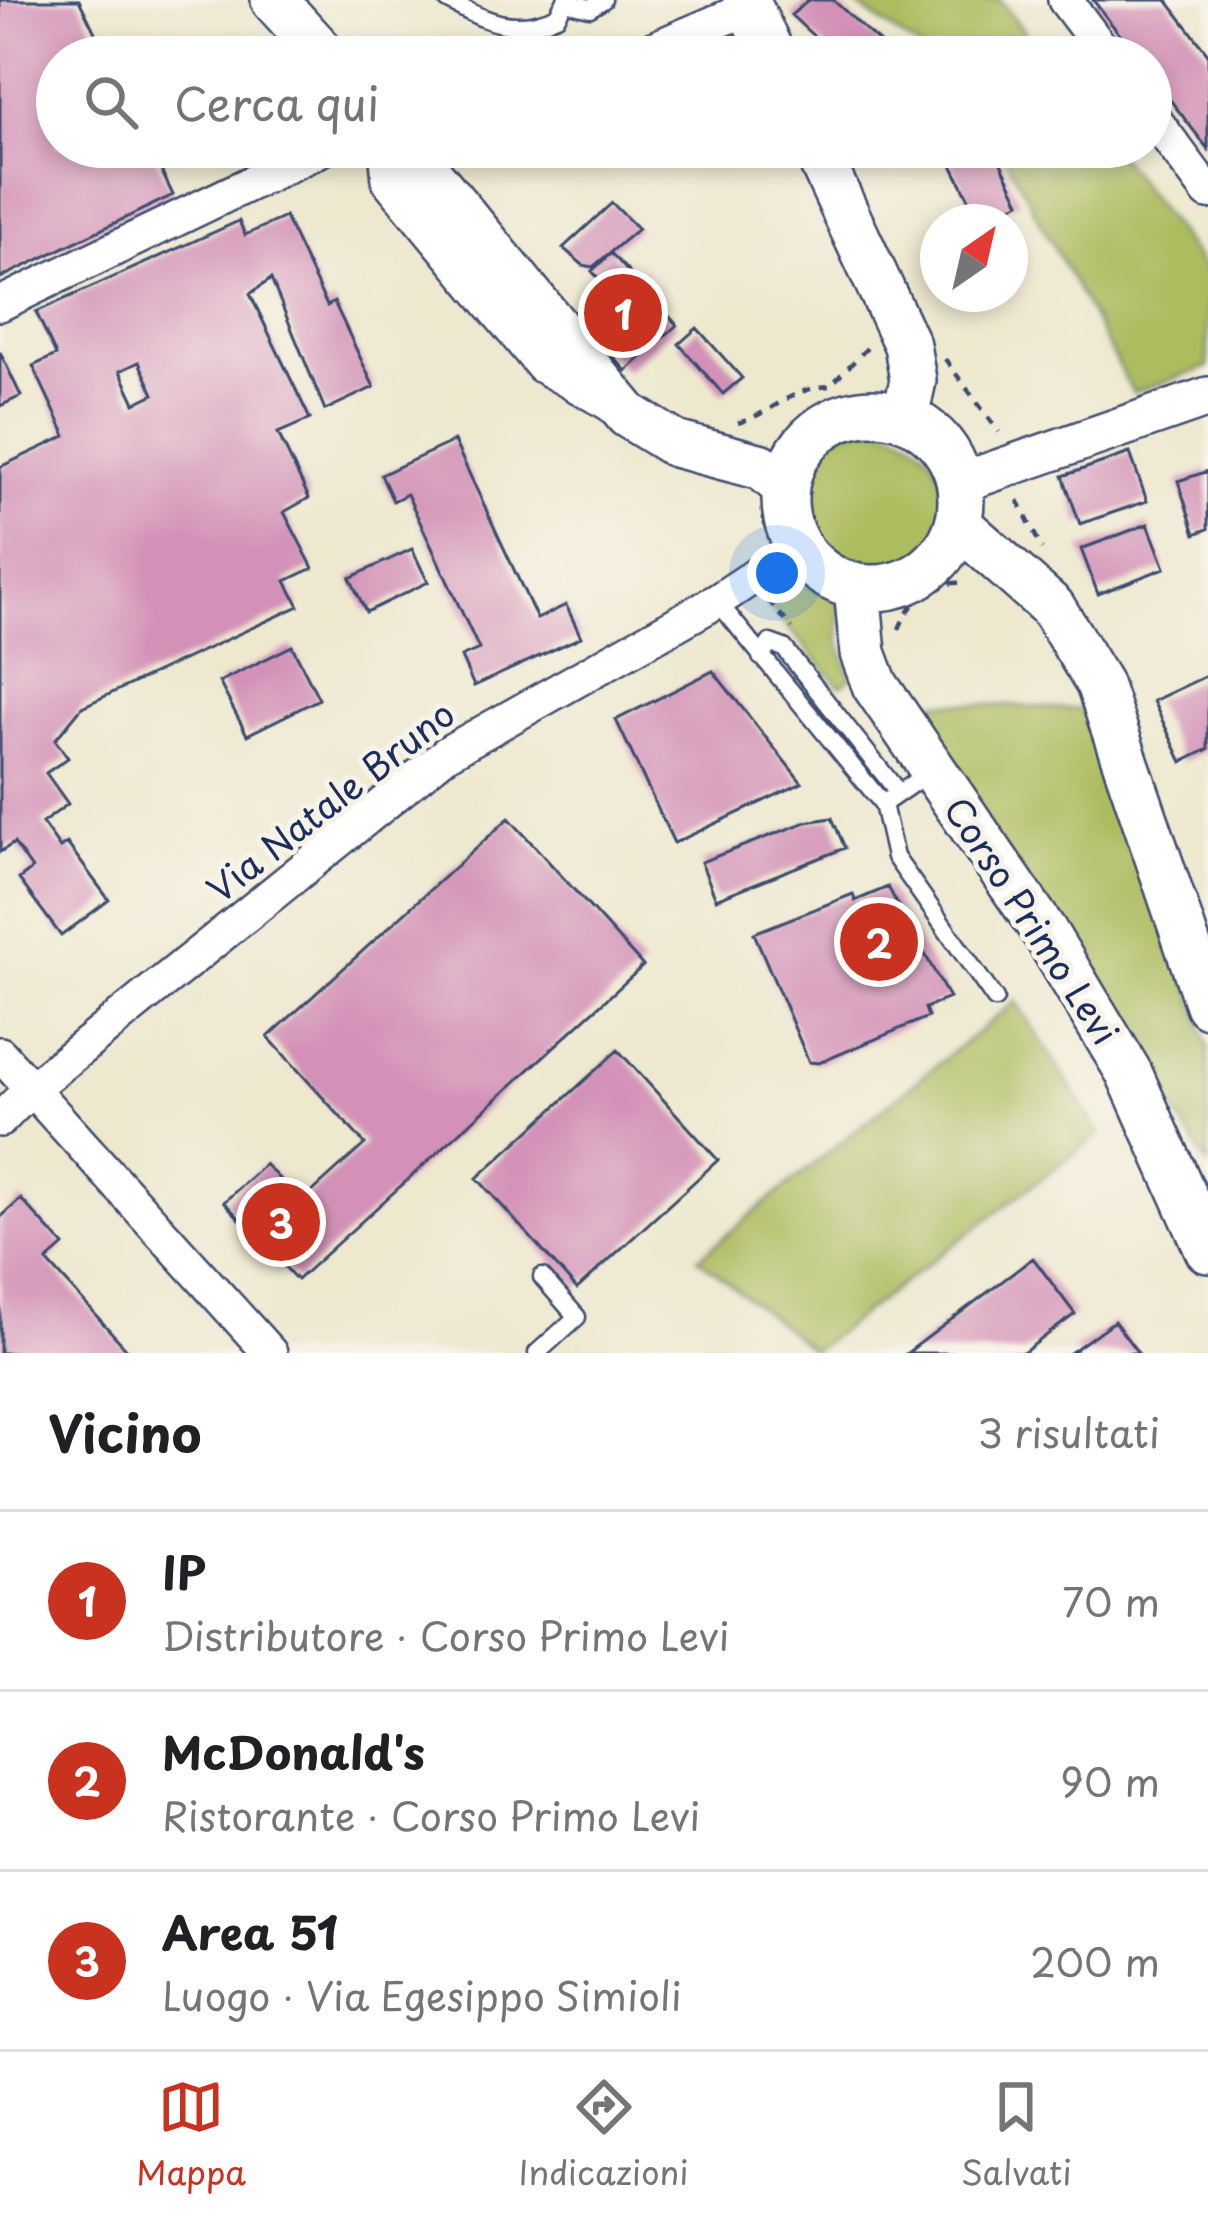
<!DOCTYPE html>
<html lang="it">
<meta charset="utf-8">
<style>
:root{--surface:#fff;--page:#f2f2f2;--text:#202124;--muted:#757577;--line:#e0e0e0;--accent:#c8321e}
body{margin:0;font-family:"Playpen Sans",sans-serif;background:var(--page);color:var(--text)}
.compass{position:absolute;left:920px;top:204px;width:108px;height:108px;border-radius:50%;background:var(--surface);box-shadow:0 6px 18px #0003;rotate:34deg}
.you{position:absolute;left:777px;top:573px;width:42px;height:42px;margin:-30px;border:9px solid #fff;border-radius:50%;background:#1a73e8;box-shadow:0 0 0 18px #1a73e833}
.badge{display:grid;place-items:center;width:78px;height:78px;border-radius:50%;background:var(--accent);color:#fff;font-size:39px;font-weight:700}
.pin{position:absolute;translate:-50% -50%;border:6px solid #fff;box-shadow:0 3px 12px #0006}
.list{margin:0;padding:0;list-style:none}
h2{display:flex;justify-content:space-between;align-items:center;height:156px;margin:0;padding:0 48px;font-size:51px}
h2 small{font-size:39px;font-weight:400;color:var(--muted)}
.list li{display:grid;grid-template-columns:78px 1fr auto;gap:36px;align-items:center;box-sizing:border-box;height:180px;padding:0 48px;border-top:3px solid var(--line)}
.list b{display:block;font-size:45px;white-space:nowrap}
.list p{margin:0;font-size:39px;white-space:nowrap;color:var(--muted)}
.list em{font-size:39px;font-style:normal;color:var(--muted)}
.icon{flex:none;width:66px;height:66px;fill:none;stroke:currentColor;stroke-width:2;stroke-linecap:round;stroke-linejoin:round}
.map{position:relative;flex:none;width:1208px;height:1353px;overflow:hidden}
.search{position:absolute;background:var(--surface);box-shadow:0 6px 18px #0003;left:36px;right:36px;top:36px;height:132px;display:flex;align-items:center;gap:30px;box-sizing:border-box;padding:0 42px;border-radius:66px;color:var(--muted);font-size:45px}
.sheet{height:696px;background:var(--surface)}
nav{display:flex;justify-content:space-around;align-items:center;box-sizing:border-box;height:168px;border-top:3px solid var(--line);background:var(--surface);font-size:33px;color:var(--muted)}
nav a{display:grid;justify-items:center;gap:6px}
nav .on{color:var(--accent)}
.map>svg:first-child{display:block}
.green{fill:#adbc5e;stroke:#64765e;stroke-width:3}
.building{fill:#d391b7;fill-rule:evenodd}
.lines{fill:none;stroke-linecap:round;stroke-linejoin:round}
.service-casing{stroke:#3b4b6f;stroke-width:21}
.minor-casing{stroke:#3b4b6f;stroke-width:38}
.tertiary-casing{stroke:#3b4b6f;stroke-width:44}
.secondary-casing{stroke:#3b4b6f;stroke-width:50}
.path{stroke:#3b4b6f;stroke-width:4.5;stroke-dasharray:9 9;stroke-linecap:butt}
.service{stroke:#fff;stroke-width:16}
.minor{stroke:#fff;stroke-width:33}
.tertiary{stroke:#fff;stroke-width:39}
.secondary{stroke:#fff;stroke-width:45}
.labels{text-anchor:middle;stroke-width:10;stroke-linejoin:round;paint-order:stroke}
.street-label{font-size:36px;fill:#1b2f5e;stroke:#f7f3e8}
</style>
<div class="map">
<svg width="1208" height="1353" viewBox="0 0 1208 1353">
<rect width="100%" height="100%" fill="#f7f3e8"/>
<filter id="ink" filterUnits="userSpaceOnUse"><feTurbulence type="fractalNoise" baseFrequency=".00833" numOctaves="2"/><feDisplacementMap in="SourceGraphic" scale="24" xChannelSelector="R" yChannelSelector="G"/><feConvolveMatrix kernelMatrix="1 2 1 2 8 2 1 2 1" color-interpolation-filters="sRGB"/></filter>
<filter id="wash" filterUnits="userSpaceOnUse"><feTurbulence type="fractalNoise" baseFrequency=".004" numOctaves="4" result="noise"/><feDisplacementMap in="SourceGraphic" scale="48" xChannelSelector="R" yChannelSelector="G"/><feGaussianBlur stdDeviation="2.7" result="paint"/><feColorMatrix in="noise" values="0 0 0 0 0 0 0 0 0 0 0 0 0 0 0 0 0 1.4 0 .05"/><feComposite in="paint" operator="in"/></filter>
<g filter="url(#wash)">
<rect width="100%" height="100%" fill="#eee8cf"/>
<path class="green" d="M850 0H1000L1044 57H931Z
M1000 147H1112L1208 273V367L1133 393Z
M797 501a74 74 0 1 1 148 0a74 74 0 1 1-148 0Z
M793 567 808 585 841 599 839 640 851 678 840 686 757 592Z
M895 700 1089 710 1126 764 1208 1048V1164L1073 954Z
M1016 1001 1100 1134 813 1351 698 1258Z"/>
<g id="blocks">
<path class="building" d="M0 0H79L107 57H57V147H150L173 195 0 278Z
M809 0H833L895 57H836L791 15Z
M1093 0H1167L1208 54V149L1151 75V57H1137Z
M954 147H993L1020 202 980 221 945 151Z
M612 203 638 229 593 267 583 265 563 248Z
M285 217 327 306 334 302 374 387 325 410 271 279 250 294 310 419 278 433 309 498 284 512 313 568 286 581 299 606 82 707 55 740 68 758 46 773 68 804 42 823 60 848 67 843 109 900 61 936 19 879 32 869 14 843 0 852V467L66 436 33 366 56 355 36 312 239 221 245 235ZM139 362 154 394 135 403 120 371Z
M611 253 677 325 626 371 584 324 615 297 592 271Z
M697 328 742 378 723 394 679 344Z
M0 352 21 396 0 406Z
M454 441 537 619 566 605 581 637 474 686 461 657 479 649 407 494 393 501 381 475Z
M1130 453 1147 501 1080 524 1063 476Z
M1208 471V529L1195 534 1178 481Z
M1148 524 1165 568 1098 594 1081 549Z
M412 549 428 582 366 612 350 578Z
M292 646 319 699 247 735 219 682Z
M713 671 802 783 674 843 616 720Z
M1208 675V749L1182 762 1153 701Z
M509 818 643 966 297 1280 224 1202 265 1164 301 1202 365 1144 268 1037Z
M832 818 845 848 716 899 701 862 806 822Z
M888 887 949 998 925 1008 928 1017 819 1063 809 1062 754 933 853 894 855 901Z
M618 1050 718 1160 577 1289 477 1178Z
M21 1199 64 1246 47 1261 130 1353H0V1218Z
M1033 1258 1075 1314 1023 1353H907Z
M1114 1321 1138 1353H1070Z"/>
</g>
</g>
<g filter="url(#ink)">
<use href="#blocks" fill-opacity="0" stroke="#3b4b6f" stroke-width="3"/>
<g class="lines">
<g class="service-casing">
<path id="service" d="M447 0C486 22 514 35 557 16L566 0
M566 2 590 8 603 0
M717 601 883 804
M761 657 770 643 784 648 898 792
M932 770 883 804 895 857 995 999
M537 1353 577 1317 542 1277"/>
</g>
<g class="minor-casing">
<path id="minor" d="M1065 0 1108 57
M634 57 749 8
M1151 115 1208 192
M386 147 389 181 542 366 610 404
M0 304 326 147
M0 1054 270 1353
M0 1120 33 1087 447 753 717 601 798 547"/>
</g>
<g class="tertiary-casing">
<path id="tertiary" d="M960 483 1208 397"/>
</g>
<g class="secondary-casing">
<path id="secondary" d="M274 0 326 57
M746 0 773 57
M407 147 628 415 675 444 762 467 786 488
M815 147 907 345 913 380 905 418
M785 500a88 88 0 1 1 176 0a88 88 0 1 1-176 0Z
M958 524 1052 607 1099 684 1208 1005
M857 587 863 653 875 685 1045 933 1129 1073 1208 1250"/>
</g>
<path class="path" d="M945 359 999 432
M738 423C777 411 787 389 830 386L867 348
M1018 500 1042 549
M768 600 792 628
M899 629C911 599 933 580 967 583"/>
<use href="#service" class="service"/>
<use href="#minor" class="minor"/>
<use href="#tertiary" class="tertiary"/>
<use href="#secondary" class="secondary"/>
</g>
</g>
<g class="labels">
<g class="street-label">
<text transform="translate(331 802) rotate(-38)" y="13">Via Natale Bruno</text>
<text transform="translate(1031 921) rotate(57)" y="13">Corso Primo Levi</text>
</g>
</g>
</svg>
<svg class="compass" viewBox="-18 -18 36 36"><path d="M0-13l5 13h-10z" fill="#e53935"/><path d="M0 13l5-13h-10z" fill="#757577"/></svg>
<div class="you"></div>
<div class="pin badge" style="left:623px;top:313px">1</div>
<div class="pin badge" style="left:879px;top:942px">2</div>
<div class="pin badge" style="left:281px;top:1222px">3</div>
<div class="search"><svg class="icon" aria-label="search" viewBox="0 0 24 24"><circle cx="10" cy="10" r="6"/><path d="M15 15l6 6"/></svg>Cerca qui</div>
</div>
<section class="sheet">
<h2>Vicino<small>3 risultati</small></h2>
<ul class="list">
<li><span class="badge">1</span><div><b>IP</b><p>Distributore · Corso Primo Levi</p></div><em>70 m</em></li>
<li><span class="badge">2</span><div><b>McDonald's</b><p>Ristorante · Corso Primo Levi</p></div><em>90 m</em></li>
<li><span class="badge">3</span><div><b>Area 51</b><p>Luogo · Via Egesippo Simioli</p></div><em>200 m</em></li>
</ul>
</section>
<nav>
<a class="on"><svg class="icon" aria-label="map" viewBox="0 0 24 24"><path d="M3 6l6-2 6 2 6-2v14l-6 2-6-2-6 2zM9 4v14M15 6v14"/></svg>Mappa</a>
<a><svg class="icon" aria-label="directions" viewBox="0 0 24 24"><path d="M12 3l9 9-9 9-9-9zM9 14v-3h6M13 9l2 2-2 2"/></svg>Indicazioni</a>
<a><svg class="icon" aria-label="saved" viewBox="0 0 24 24"><path d="M7 4h10v16l-5-4-5 4z"/></svg>Salvati</a>
</nav>
